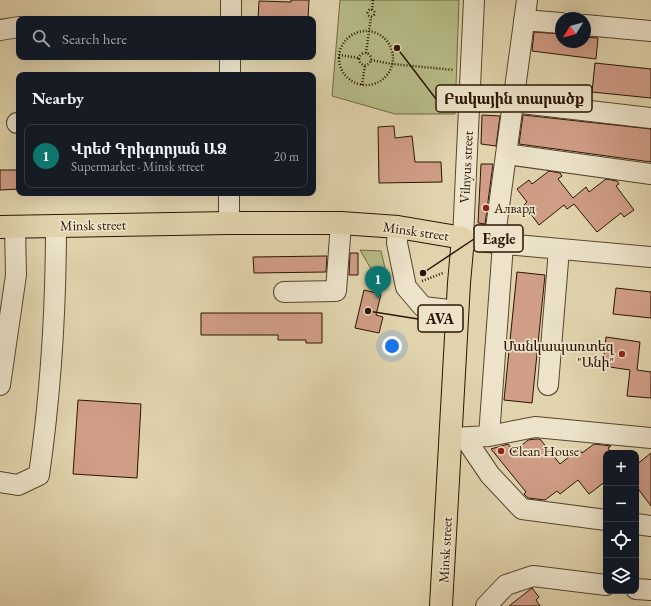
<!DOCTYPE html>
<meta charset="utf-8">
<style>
:root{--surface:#171b24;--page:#242831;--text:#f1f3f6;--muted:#9ea1a6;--line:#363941;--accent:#0f766e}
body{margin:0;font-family:"EB Garamond","Noto Serif Armenian",serif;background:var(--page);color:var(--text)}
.controls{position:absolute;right:12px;bottom:12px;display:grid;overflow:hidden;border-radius:8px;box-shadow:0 4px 16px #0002}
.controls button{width:36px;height:36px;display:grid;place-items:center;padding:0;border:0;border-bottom:1px solid var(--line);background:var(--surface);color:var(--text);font:20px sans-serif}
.compass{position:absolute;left:555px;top:12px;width:36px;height:36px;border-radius:50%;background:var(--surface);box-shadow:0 4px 16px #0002;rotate:233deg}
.you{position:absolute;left:392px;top:346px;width:14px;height:14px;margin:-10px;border:3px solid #fff;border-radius:50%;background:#1a73e8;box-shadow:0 0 0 6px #1a73e833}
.badge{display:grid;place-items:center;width:26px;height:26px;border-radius:50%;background:var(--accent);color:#fff;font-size:13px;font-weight:700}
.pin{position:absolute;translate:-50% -33px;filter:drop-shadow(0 1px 2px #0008)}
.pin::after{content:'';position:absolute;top:21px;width:14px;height:12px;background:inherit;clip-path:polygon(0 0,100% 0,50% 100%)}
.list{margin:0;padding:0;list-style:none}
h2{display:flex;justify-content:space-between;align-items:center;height:52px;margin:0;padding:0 16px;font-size:17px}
h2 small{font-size:13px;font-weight:400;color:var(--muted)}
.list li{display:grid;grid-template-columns:26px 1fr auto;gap:12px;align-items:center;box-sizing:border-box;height:64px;margin:0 8px 8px;padding:0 8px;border:1px solid var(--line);border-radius:8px}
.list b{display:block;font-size:15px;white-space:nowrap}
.list p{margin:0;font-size:13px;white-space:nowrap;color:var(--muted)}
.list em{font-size:13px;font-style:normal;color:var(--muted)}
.icon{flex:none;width:22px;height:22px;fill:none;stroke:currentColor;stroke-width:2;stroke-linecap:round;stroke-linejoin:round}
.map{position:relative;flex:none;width:651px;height:606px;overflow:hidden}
.search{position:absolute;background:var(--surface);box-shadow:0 4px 16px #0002;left:16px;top:16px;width:300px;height:44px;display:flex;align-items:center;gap:10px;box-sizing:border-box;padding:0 14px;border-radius:8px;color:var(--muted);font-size:15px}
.panel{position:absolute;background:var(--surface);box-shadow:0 4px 16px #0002;left:16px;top:72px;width:300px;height:124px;border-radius:8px}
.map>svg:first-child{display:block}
.green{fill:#b7bc87;stroke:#716844}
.building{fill:#d09d86;stroke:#2b1502}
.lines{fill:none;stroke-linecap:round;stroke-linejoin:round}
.minor-casing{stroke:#58452d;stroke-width:22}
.major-casing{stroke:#2b1502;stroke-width:24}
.path{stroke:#2b1502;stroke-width:2.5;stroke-dasharray:1 2;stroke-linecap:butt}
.minor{stroke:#ece3ca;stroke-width:20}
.major{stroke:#e1d4ad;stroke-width:22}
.poi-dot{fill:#8f2418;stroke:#ece3ca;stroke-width:1.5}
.labels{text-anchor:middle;stroke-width:3.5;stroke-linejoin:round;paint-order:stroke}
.street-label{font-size:14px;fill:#2b1502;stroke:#ece3ca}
.poi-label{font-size:14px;fill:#2b1502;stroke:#ece3ca;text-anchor:start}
.leader{fill:none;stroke:#2b1502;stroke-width:1.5}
.callout-dot{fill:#2b1502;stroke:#ece3ca;stroke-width:1.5}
.callout{fill:#ece3ca;stroke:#2b1502;stroke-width:1.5}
.callout-label{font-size:15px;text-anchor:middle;font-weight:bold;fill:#2b1502}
</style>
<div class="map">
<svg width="651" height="606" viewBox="0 0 651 606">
<rect width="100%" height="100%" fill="#e1d4ad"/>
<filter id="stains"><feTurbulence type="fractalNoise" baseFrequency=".005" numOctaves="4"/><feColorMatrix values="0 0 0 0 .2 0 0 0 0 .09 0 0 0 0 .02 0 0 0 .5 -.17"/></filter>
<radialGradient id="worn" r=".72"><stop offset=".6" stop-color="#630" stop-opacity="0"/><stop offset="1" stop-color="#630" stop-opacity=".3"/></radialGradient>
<path class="green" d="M340 0H459L455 114H395L332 96Z
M360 250 381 251 389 285 381 286Z"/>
<path class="building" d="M291 0H309L308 19H258L259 1 291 2Z
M534 32 561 34V42H585V37L598 38 596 59 532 51Z
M595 63 651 69V98L592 92Z
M482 115 500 116 496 146 481 144Z
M523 115 651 129V162L519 144Z
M394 126 395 138 412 136 415 162H441L442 182 379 183 378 127Z
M481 164H493L485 224 478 223Z
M0 170H19V189L0 190Z
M549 171 560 173 562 176 558 179 573 198 586 187 589 192 606 179 617 181 619 184 616 186 634 210 624 217 621 213 597 232 574 204 567 209 564 205 539 225 524 205 527 202 517 189 529 180 532 184Z
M350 253H358V275H349Z
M327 256 326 272 254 273 253 257Z
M517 272 545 275 532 403 504 400Z
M616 288 651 292V318L613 314Z
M364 290 381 294 376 315 383 317 379 333 355 328Z
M201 313H322V343H306V340H278V335H201Z
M606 337 640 342 637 370 651 372V398L627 396 630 370 603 366Z
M78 400 141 404 137 478 73 474Z
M536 439H540L560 464 579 449 582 453 594 444 611 446 608 448 612 453H606V481L589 494 578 480 560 494 557 491 545 500 528 498 524 494 526 492 491 449 508 444 514 452 528 440Z
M651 453V506L636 486V465Z
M532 588 539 597 536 600 540 606H509Z"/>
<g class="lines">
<g class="minor-casing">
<path id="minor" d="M474 0 463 238 494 243 527 0
M231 19V0
M524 20 561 23
M585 25 651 31
M0 30 19 27
M230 75V57
M513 102 651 118
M17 123H19
M506 154 651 174
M229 223V193
M398 227 397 243 406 287 423 307 458 311
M494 243 651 257
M284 292 336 291 341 223
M0 385 16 275 15 227
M548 385 559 249
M489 436 503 244
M452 438 489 436 535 427 651 438
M465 438 490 475 522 509 606 520
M0 482 18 485 39 475C51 391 56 310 56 225
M636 524 651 526
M636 589 651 590
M486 606 506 585 533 576 606 585"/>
</g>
<g class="major-casing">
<path id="major" d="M0 227 229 223H341L398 227 463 238 459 283 441 606"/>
</g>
<path class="path" d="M367.5 13a3.5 3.5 0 1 1 7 0a3.5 3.5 0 1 1-7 0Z
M372 10 373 0
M339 58a27 27 0 1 1 54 0a27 27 0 1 1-54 0Z
M366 53 371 17
M359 59a6 6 0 1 1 12 0a6 6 0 1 1-12 0Z
M339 55 359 58
M371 60 392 64 454 70
M362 85 365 65
M422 281 443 273"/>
<use href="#minor" class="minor"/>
<use href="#major" class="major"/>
</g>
<g class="poi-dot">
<circle cx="486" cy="208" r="4"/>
<circle cx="622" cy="354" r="4"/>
<circle cx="501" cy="451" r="4"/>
</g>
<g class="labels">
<g class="street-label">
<text transform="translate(466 167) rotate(-87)" y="5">Vilnyus street</text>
<text transform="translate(93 225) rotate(-1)" y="5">Minsk street</text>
<text transform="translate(416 231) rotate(8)" y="5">Minsk street</text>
<text transform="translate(445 550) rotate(-87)" y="5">Minsk street</text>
</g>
<g class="poi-label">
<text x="494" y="213">Алвард</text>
<text x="614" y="351" text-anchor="end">Մանկապառտեզ<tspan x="614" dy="16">"Անի"</tspan></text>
<text x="509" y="456">Clean House</text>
</g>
</g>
<path class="leader" d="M397 48L436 99M423 273L474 239M368 311L418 319"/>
<g class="callout-dot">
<circle cx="397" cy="48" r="4"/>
<circle cx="423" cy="273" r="4"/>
<circle cx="368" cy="311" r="4"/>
</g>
<g class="callout">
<rect x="436" y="85" width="156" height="27" rx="4"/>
<rect x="474" y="225" width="49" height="27" rx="4"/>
<rect x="418" y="305" width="45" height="27" rx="4"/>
</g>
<g class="callout-label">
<text x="514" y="104">Բակային տարածք</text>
<text x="499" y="244">Eagle</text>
<text x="440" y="324">AVA</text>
</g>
<rect width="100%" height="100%" filter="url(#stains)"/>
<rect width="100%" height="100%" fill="url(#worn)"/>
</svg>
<div class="controls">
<button>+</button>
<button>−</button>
<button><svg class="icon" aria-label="locate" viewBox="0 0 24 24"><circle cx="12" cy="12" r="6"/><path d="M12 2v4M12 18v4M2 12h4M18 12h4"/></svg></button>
<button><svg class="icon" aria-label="layers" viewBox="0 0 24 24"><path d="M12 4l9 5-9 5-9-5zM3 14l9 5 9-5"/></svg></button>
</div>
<svg class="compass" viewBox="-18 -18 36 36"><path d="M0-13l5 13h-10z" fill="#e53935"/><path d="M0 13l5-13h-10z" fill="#9ea1a6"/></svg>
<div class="you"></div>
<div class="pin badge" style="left:378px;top:299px">1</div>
<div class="search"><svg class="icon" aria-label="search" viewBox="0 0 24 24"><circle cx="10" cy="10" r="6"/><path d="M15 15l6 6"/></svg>Search here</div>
<section class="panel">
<h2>Nearby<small></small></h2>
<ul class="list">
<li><span class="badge">1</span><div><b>Վրեժ Գրիգորյան ԱՁ</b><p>Supermarket · Minsk street</p></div><em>20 m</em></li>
</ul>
</section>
</div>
